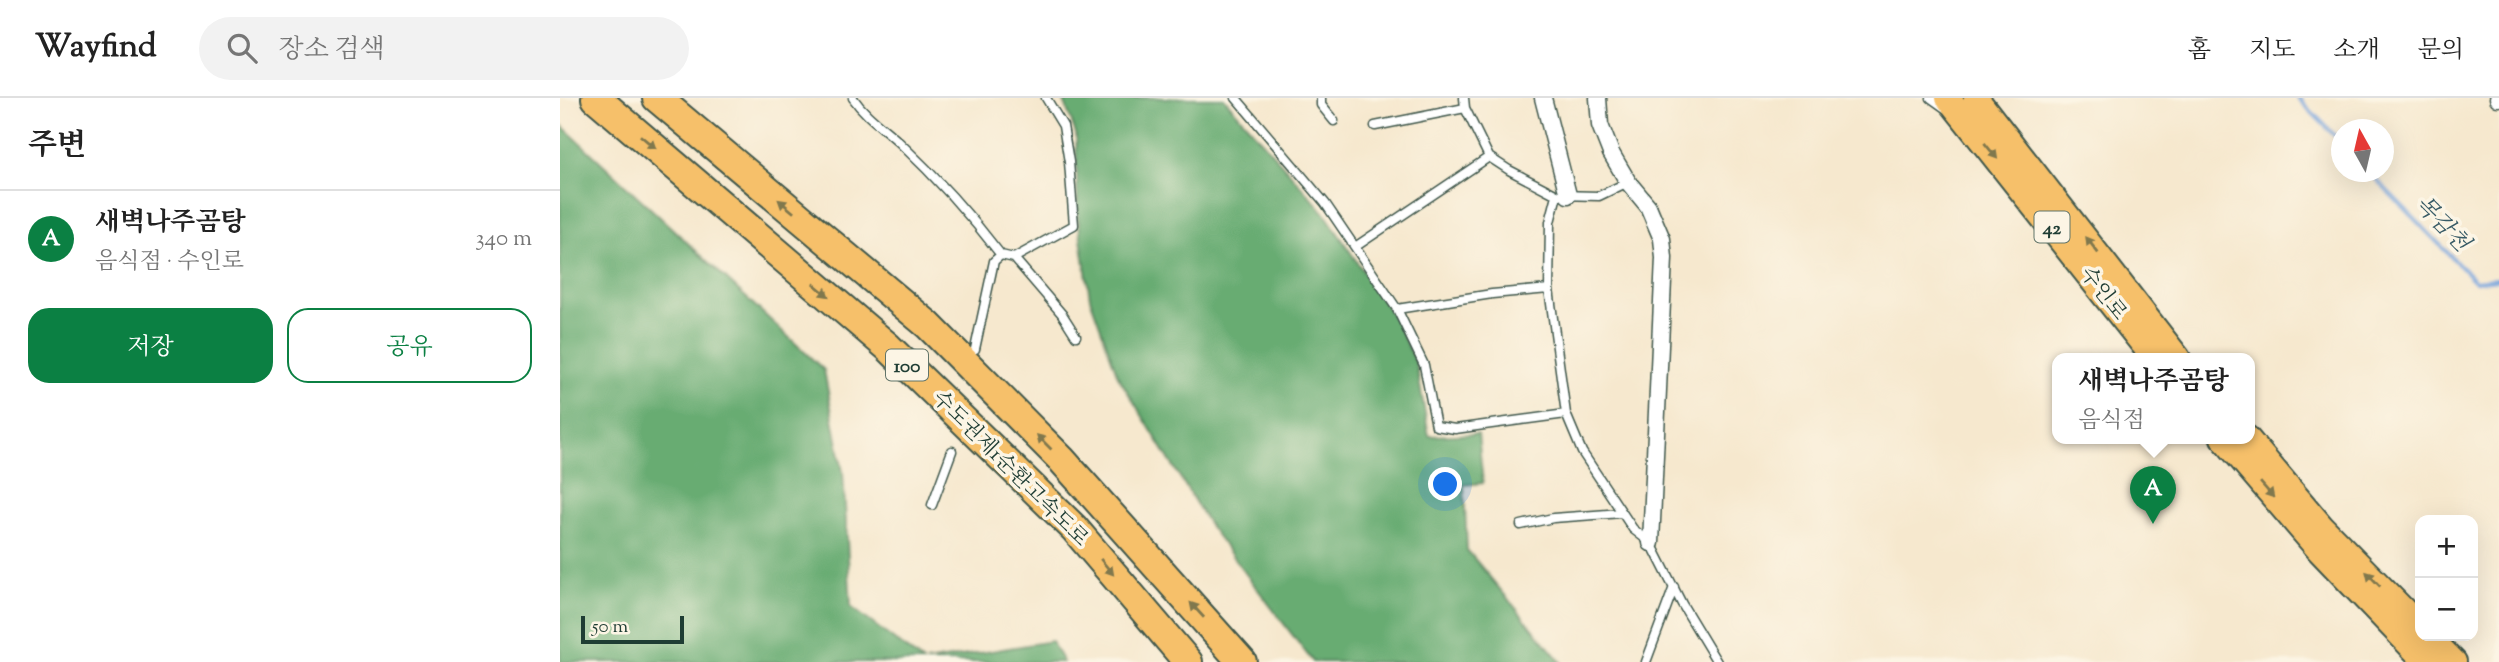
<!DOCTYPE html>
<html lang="ko">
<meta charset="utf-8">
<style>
:root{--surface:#fff;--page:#f2f2f2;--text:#222;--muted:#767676;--line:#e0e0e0;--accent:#0b8043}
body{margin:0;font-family:"Sorts Mill Goudy","Noto Serif KR",serif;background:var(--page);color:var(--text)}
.controls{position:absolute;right:21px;bottom:21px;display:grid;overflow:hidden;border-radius:14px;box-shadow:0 7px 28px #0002}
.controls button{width:63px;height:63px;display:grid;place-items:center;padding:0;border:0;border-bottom:2px solid var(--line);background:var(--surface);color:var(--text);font:35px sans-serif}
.compass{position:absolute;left:1771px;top:21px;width:63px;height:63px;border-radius:50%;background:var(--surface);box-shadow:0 7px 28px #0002;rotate:352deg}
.scale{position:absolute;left:21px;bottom:18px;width:103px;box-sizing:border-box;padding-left:7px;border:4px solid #1f3d34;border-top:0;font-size:19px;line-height:24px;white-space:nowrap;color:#1f3d34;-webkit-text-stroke:5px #fcf5e5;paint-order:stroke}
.you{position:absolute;left:886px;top:387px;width:24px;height:24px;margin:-18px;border:5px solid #fff;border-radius:50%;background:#1a73e8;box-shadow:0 0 0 10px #1a73e833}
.badge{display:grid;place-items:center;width:46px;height:46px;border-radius:50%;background:var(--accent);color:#fff;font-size:23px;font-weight:700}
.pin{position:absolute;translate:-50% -58px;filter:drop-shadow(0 2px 4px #0008)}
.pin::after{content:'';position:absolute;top:37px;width:24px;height:21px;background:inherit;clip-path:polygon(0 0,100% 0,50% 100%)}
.popup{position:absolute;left:1492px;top:255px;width:203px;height:91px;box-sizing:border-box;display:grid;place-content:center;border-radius:14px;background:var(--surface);filter:drop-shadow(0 2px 5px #0005);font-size:23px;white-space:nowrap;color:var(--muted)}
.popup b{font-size:26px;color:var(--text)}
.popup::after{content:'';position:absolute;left:50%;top:100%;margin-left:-14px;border:14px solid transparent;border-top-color:var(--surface)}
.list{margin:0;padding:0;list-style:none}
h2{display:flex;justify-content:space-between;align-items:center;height:91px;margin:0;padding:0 28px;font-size:30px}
h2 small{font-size:23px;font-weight:400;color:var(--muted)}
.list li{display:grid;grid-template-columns:46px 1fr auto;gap:21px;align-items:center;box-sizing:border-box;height:98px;padding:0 28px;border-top:2px solid var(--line)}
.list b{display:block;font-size:26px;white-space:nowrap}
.list p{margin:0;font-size:23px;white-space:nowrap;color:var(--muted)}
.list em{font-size:23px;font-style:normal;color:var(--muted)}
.actions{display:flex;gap:14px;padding:21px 28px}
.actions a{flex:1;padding:16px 0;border:2px solid var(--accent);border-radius:21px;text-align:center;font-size:24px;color:var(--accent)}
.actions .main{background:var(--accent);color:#fff}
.icon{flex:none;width:38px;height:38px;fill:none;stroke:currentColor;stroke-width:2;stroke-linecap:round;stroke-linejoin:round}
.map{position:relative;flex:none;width:1939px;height:564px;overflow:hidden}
header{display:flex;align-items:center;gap:42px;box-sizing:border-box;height:98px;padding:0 35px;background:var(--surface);border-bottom:2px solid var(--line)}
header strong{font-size:33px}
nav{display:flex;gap:38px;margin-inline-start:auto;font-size:24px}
.search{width:490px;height:63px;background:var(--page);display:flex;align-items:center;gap:18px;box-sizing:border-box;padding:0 24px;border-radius:38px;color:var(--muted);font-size:26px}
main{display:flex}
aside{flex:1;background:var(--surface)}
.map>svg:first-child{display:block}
.forest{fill:#68ac72;stroke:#447453;stroke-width:2}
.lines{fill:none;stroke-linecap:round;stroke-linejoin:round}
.stream{stroke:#72a1db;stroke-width:4.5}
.lane-casing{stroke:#3f574b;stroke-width:11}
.street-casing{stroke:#3f574b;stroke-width:19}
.primary-casing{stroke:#3f574b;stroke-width:28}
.highway-casing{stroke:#3f574b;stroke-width:32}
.lane{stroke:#fff;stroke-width:8}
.street{stroke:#fff;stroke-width:16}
.primary{stroke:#f6c06b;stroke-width:24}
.highway{stroke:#f6c06b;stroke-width:28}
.oneway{fill:#80784d}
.labels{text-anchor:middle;stroke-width:7;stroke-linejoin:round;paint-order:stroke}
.shield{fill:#fcf5e5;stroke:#617469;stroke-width:2}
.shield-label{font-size:19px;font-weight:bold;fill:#1f3d34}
.street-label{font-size:21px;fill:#1f3d34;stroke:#fcf5e5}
.water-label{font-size:23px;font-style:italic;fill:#385b66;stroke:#fcf5e5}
</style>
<header>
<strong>Wayfind</strong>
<div class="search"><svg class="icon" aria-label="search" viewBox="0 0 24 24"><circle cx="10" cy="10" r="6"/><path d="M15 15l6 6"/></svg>장소 검색</div>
<nav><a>홈</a><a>지도</a><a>소개</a><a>문의</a></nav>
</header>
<main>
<aside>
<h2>주변<small></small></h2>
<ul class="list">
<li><span class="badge">A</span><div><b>새벽나주곰탕</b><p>음식점 · 수인로</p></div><em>340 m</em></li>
</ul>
<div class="actions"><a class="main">저장</a><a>공유</a></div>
</aside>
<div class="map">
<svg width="1939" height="564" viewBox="0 0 1939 564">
<rect width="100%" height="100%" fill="#fcf5e5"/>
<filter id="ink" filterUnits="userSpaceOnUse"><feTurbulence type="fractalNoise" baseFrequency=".0143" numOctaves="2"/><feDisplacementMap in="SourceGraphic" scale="14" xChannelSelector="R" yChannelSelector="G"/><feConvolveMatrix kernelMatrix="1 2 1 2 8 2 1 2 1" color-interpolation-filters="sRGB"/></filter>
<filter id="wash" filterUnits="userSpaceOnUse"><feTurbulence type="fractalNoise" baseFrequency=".00686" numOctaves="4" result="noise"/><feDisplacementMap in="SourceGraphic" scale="28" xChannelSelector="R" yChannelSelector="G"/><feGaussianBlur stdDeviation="1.57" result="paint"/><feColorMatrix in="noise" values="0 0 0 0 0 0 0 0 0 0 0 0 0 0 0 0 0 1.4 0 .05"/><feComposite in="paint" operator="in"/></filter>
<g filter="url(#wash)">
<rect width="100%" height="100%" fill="#f6e8ce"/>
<path class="forest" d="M503 0H664L764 114 834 220 856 265 869 338 918 336 923 385 904 387 907 452 1001 564H753L651 430 558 278 530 200 518 120 516 36Z
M0 26 264 272 283 374 291 509 363 564H0Z
M491 543 503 564H366Z"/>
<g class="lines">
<path class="stream" d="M1738 0 1782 45
M1809 74 1915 183 1939 181"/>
</g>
</g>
<g filter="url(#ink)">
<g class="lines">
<g class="lane-casing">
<path id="lane" d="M293 0C306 19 324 30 340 45 376 79 411 118 441 157
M676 0 765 105 837 211 864 267 876 328 895 331 1006 316
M761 0V7L774 23
M904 0 905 10 929 59 949 72 997 97 1039 98 1068 84
M1371 0 1385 10
M815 28 905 10
M997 97 990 124 989 191 1006 316 1022 354 1073 431 1091 445 1122 506 1157 564
M795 149 929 59
M454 160 514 127 509 64 503 28 486 0
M837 211 932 196 989 191
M415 251 434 163 441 157 454 160 502 216 516 238
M372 407 392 353
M961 427 993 420 1062 415
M1086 564 1114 489"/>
</g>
<g class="street-casing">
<path id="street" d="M983 0 1008 97
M1038 0 1040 27 1051 55 1068 84 1088 108 1102 141 1104 160 1091 445
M1938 0H1939"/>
</g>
<g class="primary-casing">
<path id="primary" d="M1388 0 1594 260
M1416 0 1618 260
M1663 340 1758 451 1866 564
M1687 340 1762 429 1860 529
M1868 538 1894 564"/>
</g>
<g class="highway-casing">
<path id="highway" d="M36 0 328 249 514 430 628 564
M97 0 368 227 501 361 682 564"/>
</g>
<use href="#lane" class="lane"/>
<use href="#street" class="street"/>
<use href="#primary" class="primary"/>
<use href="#highway" class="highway"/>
</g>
<defs><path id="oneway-solid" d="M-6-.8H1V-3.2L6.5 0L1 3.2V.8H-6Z" transform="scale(1.75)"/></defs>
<g class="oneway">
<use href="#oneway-solid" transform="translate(88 44) rotate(40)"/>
<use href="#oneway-solid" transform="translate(1431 53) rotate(51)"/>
<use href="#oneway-solid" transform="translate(226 108) rotate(-140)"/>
<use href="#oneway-solid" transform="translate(1532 147) rotate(-127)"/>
<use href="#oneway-solid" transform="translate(261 192) rotate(40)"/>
<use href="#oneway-solid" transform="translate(484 344) rotate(-135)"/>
<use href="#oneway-solid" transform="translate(1707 392) rotate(49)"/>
<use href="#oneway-solid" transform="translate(547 469) rotate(50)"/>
<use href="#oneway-solid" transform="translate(1813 481) rotate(-134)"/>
<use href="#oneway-solid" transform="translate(637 512) rotate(-132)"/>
</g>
</g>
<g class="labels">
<g class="shield">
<rect x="1474.5" y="113.5" width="35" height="31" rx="5"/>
<rect x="326" y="251.5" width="42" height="31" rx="5"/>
</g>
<g class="shield-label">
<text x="1492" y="136">42</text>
<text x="347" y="274">100</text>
</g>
<g class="street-label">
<text transform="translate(1544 195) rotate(52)" y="7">수인로</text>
<text transform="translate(451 370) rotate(45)" y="7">수도권제1순환고속도로</text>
</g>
<g class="water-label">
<text transform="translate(1883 125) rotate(46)" y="8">목감천</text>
</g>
</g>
</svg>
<div class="controls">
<button>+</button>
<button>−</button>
</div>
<svg class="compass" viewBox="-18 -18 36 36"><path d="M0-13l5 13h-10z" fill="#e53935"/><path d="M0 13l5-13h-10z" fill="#767676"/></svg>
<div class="scale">50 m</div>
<div class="you"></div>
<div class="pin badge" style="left:1593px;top:426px">A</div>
<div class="popup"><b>새벽나주곰탕</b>음식점</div>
</div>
</main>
